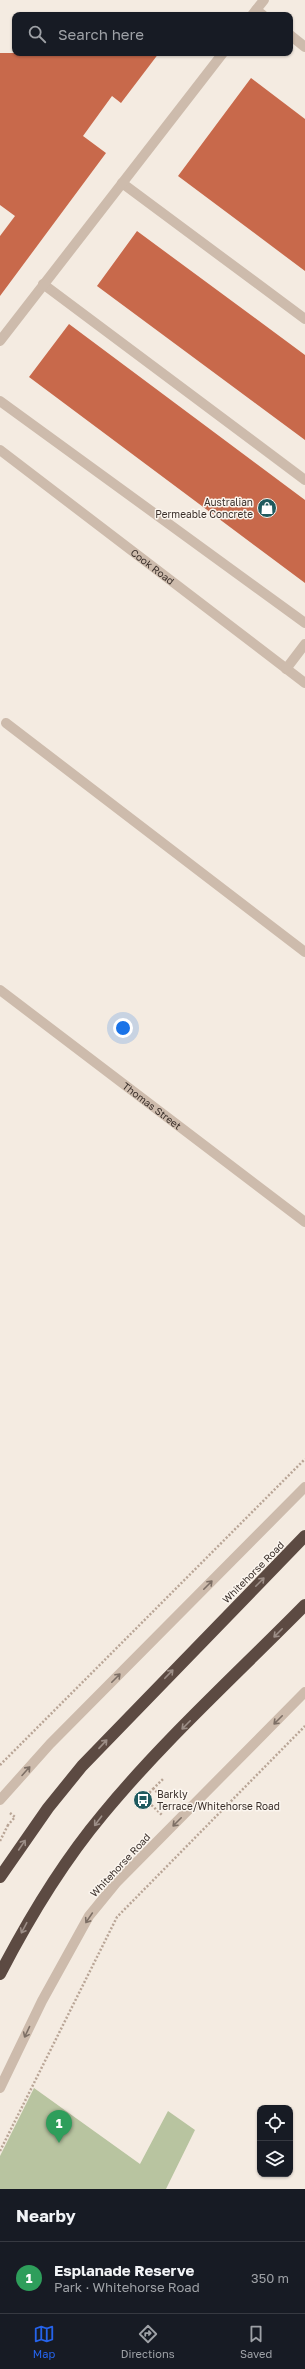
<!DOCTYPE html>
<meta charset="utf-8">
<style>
:root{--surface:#171b24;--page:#242831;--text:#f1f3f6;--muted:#9ea1a6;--line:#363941;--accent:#2563eb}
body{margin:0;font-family:"Golos Text",sans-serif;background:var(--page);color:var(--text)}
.controls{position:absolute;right:12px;bottom:12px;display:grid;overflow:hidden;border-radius:8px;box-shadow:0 1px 3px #0004}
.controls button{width:36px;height:36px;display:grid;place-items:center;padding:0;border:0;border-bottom:1px solid var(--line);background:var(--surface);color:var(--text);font:20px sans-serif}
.you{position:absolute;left:123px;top:1028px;width:14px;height:14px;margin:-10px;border:3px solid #fff;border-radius:50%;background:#1a73e8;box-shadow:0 0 0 6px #1a73e833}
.badge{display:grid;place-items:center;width:26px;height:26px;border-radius:50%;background:var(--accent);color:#fff;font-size:13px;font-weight:700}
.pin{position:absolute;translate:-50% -33px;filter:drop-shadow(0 1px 2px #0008)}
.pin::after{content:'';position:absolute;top:21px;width:14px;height:12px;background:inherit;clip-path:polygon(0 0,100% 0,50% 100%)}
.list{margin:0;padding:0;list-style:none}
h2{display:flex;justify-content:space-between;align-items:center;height:52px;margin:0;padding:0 16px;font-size:17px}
h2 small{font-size:13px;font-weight:400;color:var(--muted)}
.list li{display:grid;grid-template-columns:26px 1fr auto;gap:12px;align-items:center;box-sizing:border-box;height:72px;padding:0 16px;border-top:1px solid var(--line)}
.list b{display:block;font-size:15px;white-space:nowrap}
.list p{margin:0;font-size:13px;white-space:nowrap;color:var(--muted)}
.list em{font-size:13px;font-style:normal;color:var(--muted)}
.icon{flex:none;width:22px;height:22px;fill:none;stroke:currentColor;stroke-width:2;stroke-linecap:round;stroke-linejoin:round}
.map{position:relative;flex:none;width:305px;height:2189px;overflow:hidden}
.search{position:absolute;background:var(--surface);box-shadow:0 1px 3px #0004;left:12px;right:12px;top:12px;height:44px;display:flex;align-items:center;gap:10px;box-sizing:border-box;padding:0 14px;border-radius:8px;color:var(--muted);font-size:15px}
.sheet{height:124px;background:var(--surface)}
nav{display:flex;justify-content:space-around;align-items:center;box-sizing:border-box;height:56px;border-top:1px solid var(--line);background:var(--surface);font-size:11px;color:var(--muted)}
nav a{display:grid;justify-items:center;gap:2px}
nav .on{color:var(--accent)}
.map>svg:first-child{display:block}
.green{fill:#b8c4a0}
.building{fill:#c8694b}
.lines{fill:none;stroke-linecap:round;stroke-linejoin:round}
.path{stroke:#b9a596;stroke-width:2.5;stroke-dasharray:2 2;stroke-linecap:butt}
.minor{stroke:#cdbbac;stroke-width:10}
.highway{stroke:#5c4a42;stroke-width:12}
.oneway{stroke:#9c8e87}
.oneway2{stroke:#7d6f65}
.labels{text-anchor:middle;stroke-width:3;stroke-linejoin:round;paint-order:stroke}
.poi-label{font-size:10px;fill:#3b302b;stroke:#fbf5ee;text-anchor:end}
.street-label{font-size:10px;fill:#3b302b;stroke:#fbf5ee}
</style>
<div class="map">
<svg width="305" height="2189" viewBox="0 0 305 2189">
<rect width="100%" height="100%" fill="#f4ebe1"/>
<path class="green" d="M34 2088 140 2164 168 2111 195 2130 166 2189H0V2156Z"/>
<path class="building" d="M0 53H159L121 103 112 96 83 136 106 153 0 296V236L15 216 0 205Z
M251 78 305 119V271L178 176Z
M137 231 305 355V440L97 286Z
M69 324 305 500V583L29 377Z"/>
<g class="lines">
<path class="path" d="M0 1765 305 1459
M153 1789 164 1778
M157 1792 153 1789 144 1798 162 1815
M10 1813 15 1817 8 1825 10 1827
M0 1841 8 1825
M0 2151 117 1917 305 1726"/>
<g class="minor">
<path d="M256 10 264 0"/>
<path d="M252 15 256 10 263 15"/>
<path d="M290 35 305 47"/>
<path d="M122 183 305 319"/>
<path d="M43 284 305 480"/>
<path d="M0 341 223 53"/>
<path d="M0 401 305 623"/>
<path id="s1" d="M0 450 305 683"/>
<path d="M286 669 305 644"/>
<path d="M6 723 305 952"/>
<path id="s2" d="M0 990 305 1222"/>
<path d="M0 1800 50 1744 305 1487"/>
<path d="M0 2088 42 2001 89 1916 116 1883 305 1692"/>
</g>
<path class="highway" d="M0 1877 48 1808 82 1766 305 1536
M0 1974C29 1918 62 1863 103 1814 164 1740 237 1674 305 1605"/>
</g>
<defs><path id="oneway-shaft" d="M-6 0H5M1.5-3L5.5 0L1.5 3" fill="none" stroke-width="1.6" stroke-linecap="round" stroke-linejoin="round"/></defs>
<g class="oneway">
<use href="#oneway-shaft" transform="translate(260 1582) rotate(-45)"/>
<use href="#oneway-shaft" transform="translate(278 1633) rotate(135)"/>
<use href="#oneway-shaft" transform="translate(169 1674) rotate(-46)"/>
<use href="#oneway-shaft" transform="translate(186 1725) rotate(135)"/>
<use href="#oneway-shaft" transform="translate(103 1744) rotate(-47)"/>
<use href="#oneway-shaft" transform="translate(98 1821) rotate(127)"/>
<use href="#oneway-shaft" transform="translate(22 1845) rotate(-56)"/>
<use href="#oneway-shaft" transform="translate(24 1928) rotate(118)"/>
</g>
<g class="oneway2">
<use href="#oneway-shaft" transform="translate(208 1585) rotate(-45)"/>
<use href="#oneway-shaft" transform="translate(116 1678) rotate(-45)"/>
<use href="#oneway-shaft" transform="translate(278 1720) rotate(135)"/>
<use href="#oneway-shaft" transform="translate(26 1771) rotate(-48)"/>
<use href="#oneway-shaft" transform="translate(177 1822) rotate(135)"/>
<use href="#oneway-shaft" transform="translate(89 1918) rotate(124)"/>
<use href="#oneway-shaft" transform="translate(27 2032) rotate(115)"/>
</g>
<defs>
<g id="shop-disc" transform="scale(1)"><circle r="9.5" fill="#1f5a5e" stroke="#fbf5ee"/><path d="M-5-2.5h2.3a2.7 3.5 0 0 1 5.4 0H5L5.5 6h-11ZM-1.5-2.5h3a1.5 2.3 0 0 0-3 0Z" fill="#fff"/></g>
<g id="bus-disc" transform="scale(1)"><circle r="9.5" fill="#1f5a5e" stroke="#fbf5ee"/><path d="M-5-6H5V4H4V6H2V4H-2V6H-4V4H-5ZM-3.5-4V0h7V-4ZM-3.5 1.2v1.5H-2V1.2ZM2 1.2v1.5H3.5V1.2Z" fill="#fff"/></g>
</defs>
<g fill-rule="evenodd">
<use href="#shop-disc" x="267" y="508"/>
<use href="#bus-disc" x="143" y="1800"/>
</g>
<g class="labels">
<g class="poi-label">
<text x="253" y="506">Australian<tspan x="253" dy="12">Permeable Concrete</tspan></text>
<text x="157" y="1798" text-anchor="start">Barkly<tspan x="157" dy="12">Terrace/Whitehorse Road</tspan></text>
</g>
<g class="street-label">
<text dy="4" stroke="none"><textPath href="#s1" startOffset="192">Cook Road</textPath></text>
<text dy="4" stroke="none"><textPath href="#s2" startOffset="191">Thomas Street</textPath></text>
<text transform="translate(253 1572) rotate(-45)" y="4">Whitehorse Road</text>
<text transform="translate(120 1865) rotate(-47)" y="4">Whitehorse Road</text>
</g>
</g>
</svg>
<div class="controls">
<button><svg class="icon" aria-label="locate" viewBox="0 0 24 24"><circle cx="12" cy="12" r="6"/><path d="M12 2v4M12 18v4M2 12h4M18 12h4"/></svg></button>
<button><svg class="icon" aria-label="layers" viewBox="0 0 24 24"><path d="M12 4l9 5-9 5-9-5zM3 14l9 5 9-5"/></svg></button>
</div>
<div class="you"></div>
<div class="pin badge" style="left:59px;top:2143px;background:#2e9e5b">1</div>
<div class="search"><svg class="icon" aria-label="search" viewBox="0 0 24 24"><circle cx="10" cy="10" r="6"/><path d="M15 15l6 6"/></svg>Search here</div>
</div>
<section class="sheet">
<h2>Nearby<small></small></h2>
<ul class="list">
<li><span class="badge" style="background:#2e9e5b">1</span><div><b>Esplanade Reserve</b><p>Park · Whitehorse Road</p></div><em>350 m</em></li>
</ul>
</section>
<nav>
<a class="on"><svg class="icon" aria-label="map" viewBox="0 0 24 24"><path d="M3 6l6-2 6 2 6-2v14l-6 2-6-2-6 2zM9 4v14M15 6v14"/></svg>Map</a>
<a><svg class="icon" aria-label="directions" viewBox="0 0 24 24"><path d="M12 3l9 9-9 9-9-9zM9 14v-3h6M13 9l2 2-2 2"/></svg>Directions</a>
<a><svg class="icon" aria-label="saved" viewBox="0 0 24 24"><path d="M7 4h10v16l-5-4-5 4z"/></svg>Saved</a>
</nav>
